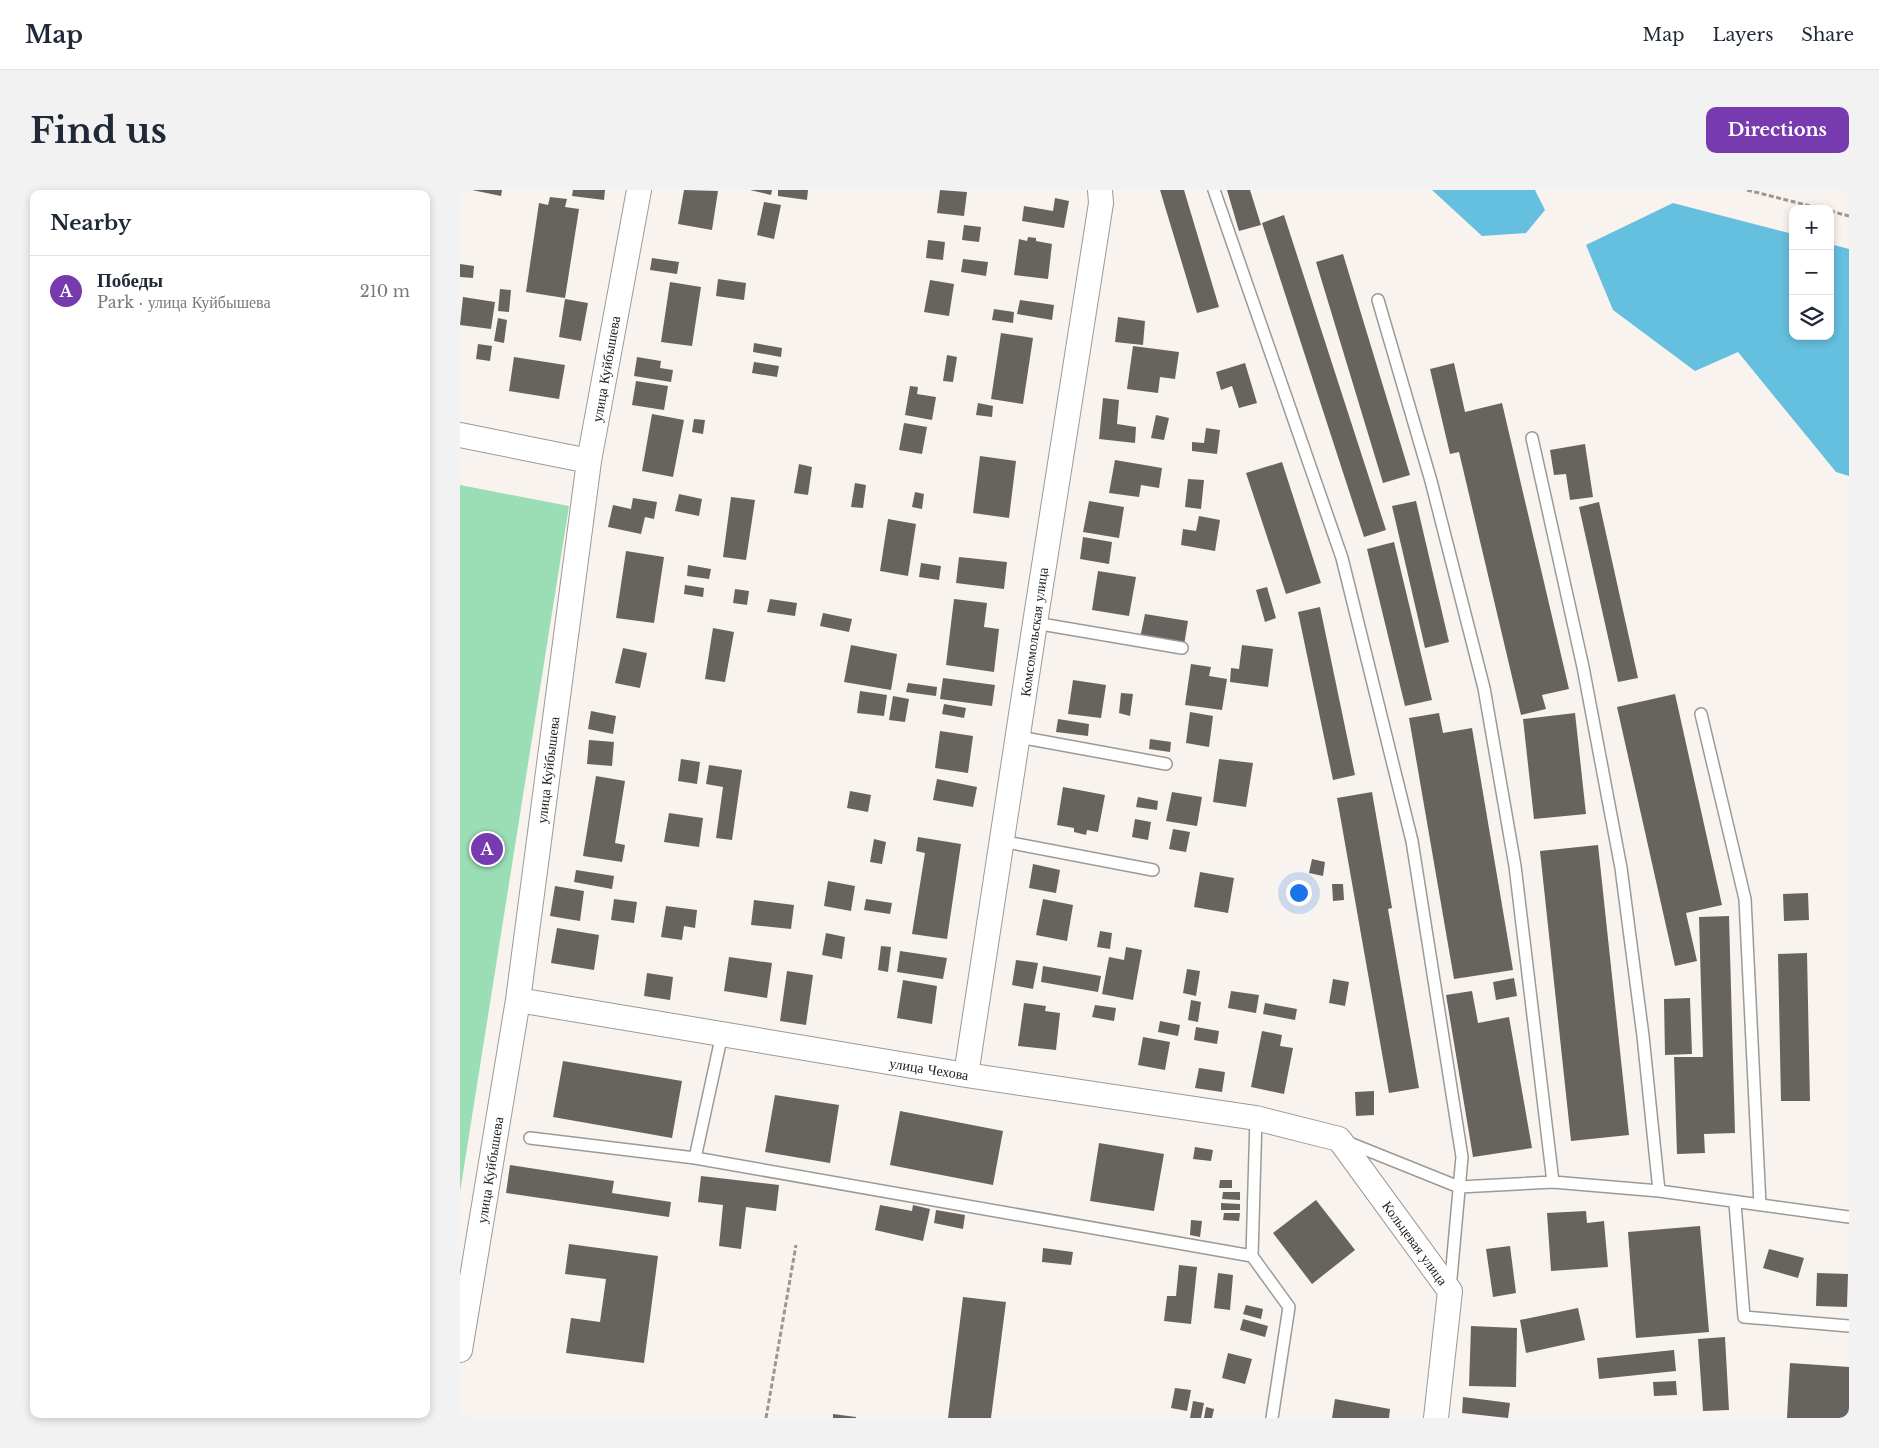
<!DOCTYPE html>
<meta charset="utf-8">
<style>
:root{--surface:#fff;--page:#f2f2f3;--text:#1f2937;--muted:#747a83;--line:#e0e1e3;--accent:#773aaf}
body{margin:0;font-family:"Libre Baskerville",serif;background:var(--page);color:var(--text)}
.controls{position:absolute;right:15px;top:15px;display:grid;overflow:hidden;border-radius:10px;box-shadow:0 2px 8px #0003}
.controls button{width:45px;height:45px;display:grid;place-items:center;padding:0;border:0;border-bottom:1px solid var(--line);background:var(--surface);color:var(--text);font:25px sans-serif}
.you{position:absolute;left:838px;top:702px;width:18px;height:18px;margin:-12px;border:4px solid #fff;border-radius:50%;background:#1a73e8;box-shadow:0 0 0 8px #1a73e833}
.badge{display:grid;place-items:center;width:32px;height:32px;border-radius:50%;background:var(--accent);color:#fff;font-size:16px;font-weight:700}
.pin{position:absolute;translate:-50% -50%;border:2px solid #fff;box-shadow:0 1px 5px #0006}
.list{margin:0;padding:0;list-style:none}
h2{display:flex;justify-content:space-between;align-items:center;height:65px;margin:0;padding:0 20px;font-size:21px}
h2 small{font-size:16px;font-weight:400;color:var(--muted)}
.list li{display:grid;grid-template-columns:32px 1fr auto;gap:15px;align-items:center;box-sizing:border-box;height:70px;padding:0 20px;border-top:1px solid var(--line)}
.list b{display:block;font-size:19px;white-space:nowrap}
.list p{margin:0;font-size:16px;white-space:nowrap;color:var(--muted)}
.list em{font-size:16px;font-style:normal;color:var(--muted)}
.icon{flex:none;width:28px;height:28px;fill:none;stroke:currentColor;stroke-width:2;stroke-linecap:round;stroke-linejoin:round}
.map{position:relative;flex:none;width:1389px;height:1228px;overflow:hidden;border-radius:10px}
header{display:flex;align-items:center;gap:30px;box-sizing:border-box;height:70px;padding:0 25px;background:var(--surface);border-bottom:1px solid var(--line)}
header strong{font-size:24px}
nav{display:flex;gap:28px;margin-inline-start:auto;font-size:18px}
.intro{display:flex;align-items:center;justify-content:space-between;box-sizing:border-box;height:120px;padding:0 30px}
h1{margin:0;font-size:35px}
.button{padding:12px 22px;border-radius:10px;background:var(--accent);color:#fff;font-size:18px;font-weight:700}
main{display:flex;gap:30px;padding:0 30px}
aside{flex:1;background:var(--surface);border-radius:10px;box-shadow:0 2px 8px #0003}
.map>svg:first-child{display:block}
.green{fill:#9bddb5}
.water{fill:#65bfde}
.building{fill:#67635f}
.lines{fill:none;stroke-linecap:round;stroke-linejoin:round}
.service-casing{stroke:#9d9995;stroke-width:14}
.minor-casing{stroke:#9d9995;stroke-width:26}
.path{stroke:#9a9693;stroke-width:3;stroke-dasharray:5 2.5;stroke-linecap:butt}
.service{stroke:#fff;stroke-width:11}
.minor{stroke:#fff;stroke-width:24}
.labels{text-anchor:middle;stroke-width:5;stroke-linejoin:round;paint-order:stroke}
.street-label{font-size:14px;fill:#22201f;stroke:#fff}
</style>
<header>
<strong>Map</strong>
<nav><a>Map</a><a>Layers</a><a>Share</a></nav>
</header>
<div class="intro"><h1>Find us</h1><a class="button">Directions</a></div>
<main>
<aside>
<h2>Nearby<small></small></h2>
<ul class="list">
<li><span class="badge">A</span><div><b>Победы</b><p>Park · улица Куйбышева</p></div><em>210 m</em></li>
</ul>
</aside>
<div class="map">
<svg width="1389" height="1228" viewBox="0 0 1389 1228">
<rect width="100%" height="100%" fill="#f9f3ef"/>
<path class="green" d="M0 295 109 316 0 1002Z"/>
<path class="water" d="M972 0H1075L1085 20 1066 43 1022 46Z
M1213 13 1333 44V146H1370V54L1389 59V286L1376 282 1278 162 1235 181 1153 120 1126 55Z"/>
<path class="building" d="M12 0H42L41 6Z
M113 0H145L144 10 112 6Z
M224 0 258 1 252 40 218 34Z
M290 0H312L311 5Z
M318 0H348L347 10 318 6Z
M480 0 507 2 504 26 477 23Z
M700 0H724L759 117 737 123Z
M767 0H790L801 35 779 41Z
M90 7 107 9 105 17 119 19 105 108 66 102 79 13 88 15Z
M595 8 609 11 604 38 562 31 564 16 593 21Z
M304 12 321 15 314 49 297 45Z
M824 25 926 340 904 347 802 33Z
M504 35 521 37 519 52 502 50Z
M568 47 576 48V51L592 54 588 89 554 85 559 49 567 51Z
M468 50 485 52 483 70 466 68Z
M883 64 950 285 923 293 856 72Z
M192 68 219 72 217 84 190 80Z
M503 69 528 72 526 86 501 82Z
M0 74 14 76 13 88 0 87Z
M258 89 286 93 284 110 256 106Z
M470 90 494 94 489 126 464 122Z
M210 92 241 97 232 156 201 152Z
M40 99 51 100 49 122 38 121Z
M3 107 35 112 31 139 0 135Z
M105 109 128 113 121 151 99 147Z
M560 110 594 115 592 130 557 124Z
M534 119 554 122 553 133 532 130Z
M658 127 685 131 683 155 655 152Z
M38 128 47 130 44 153 34 151Z
M541 143 573 148 563 214 531 209Z
M294 153 322 158 321 167 293 162Z
M18 154 32 156 30 171 16 169Z
M673 156 719 162 715 189 700 187 698 203 667 199Z
M487 165 497 167 493 192 483 191Z
M54 167 105 175 99 209 49 201Z
M177 167 201 171 200 178 213 180 211 192 174 186Z
M294 172 319 176 317 187 292 183Z
M785 173 797 213 779 218 772 196 761 200 756 182Z
M994 173 1005 222 1042 213 1109 499 1082 505 1086 519 1061 525 999 262 990 264 970 179Z
M176 191 208 196 204 220 172 215Z
M450 196 458 197 457 204 476 207 472 230 445 225Z
M643 208 659 210 657 234 676 237 675 253 639 249Z
M518 213 533 216 532 227 516 225Z
M192 224 224 230 213 287 182 281Z
M696 225 709 228 704 250 691 248Z
M234 229 245 230 243 244 232 242Z
M444 233 467 237 462 264 439 260Z
M746 238 760 240 757 264 732 261V252L744 253Z
M1125 254 1133 307 1110 310 1106 284 1094 285 1090 260Z
M520 266 556 271 549 328 513 323Z
M655 270 702 278 699 298 681 295 679 307 649 303Z
M822 272 861 393 826 404 786 283Z
M339 274 352 277 348 305 334 303Z
M728 289 744 290 741 319 725 317Z
M395 293 406 295 403 318 391 317Z
M455 302 464 304 462 319 452 317Z
M219 304 242 309 239 326 215 321Z
M271 307 295 310 286 370 263 367Z
M173 308 197 312 194 329 185 327 181 344 148 337 153 315 171 319Z
M629 311 664 317 659 348 623 342Z
M956 311 989 452 965 458 932 316Z
M1139 312 1178 488 1158 492 1119 317Z
M739 326 760 330 755 361 721 355 723 339 736 341Z
M428 329 456 334 448 386 420 381Z
M623 347 652 352 649 374 620 369Z
M934 352 972 510 945 516 907 359Z
M166 361 204 367 194 433 156 428Z
M499 367 547 372 544 399 496 393Z
M461 373 481 376 479 390 459 387Z
M228 375 251 379 249 389 227 386Z
M638 381 676 387 669 426 632 420Z
M225 395 244 398 243 407 224 404Z
M807 397 816 428 805 432 796 400Z
M275 399 289 401 287 415 273 413Z
M310 409 337 413 335 426 307 422Z
M494 409 527 413 524 437 539 439 534 482 486 475Z
M860 417 895 585 873 590 838 422Z
M363 423 392 429 389 442 360 436Z
M685 424 728 431 724 455 680 448Z
M253 438 274 442 265 492 245 489Z
M391 455 437 464 431 500 384 492Z
M782 455 813 459 808 497 770 492 771 478 779 479Z
M163 458 187 463 180 498 155 493Z
M731 474 751 477 749 486 767 489 762 520 725 515Z
M483 488 535 495 532 516 480 509Z
M613 490 646 495 641 528 608 524Z
M448 493 477 497 476 506 446 502Z
M400 501 427 505 424 526 397 523Z
M661 503 673 504 670 526 659 523Z
M1215 504 1262 715 1226 723 1237 771 1215 776 1157 517Z
M433 506 449 509 445 532 429 530Z
M484 514 506 518 504 528 482 524Z
M131 521 156 526 153 544 128 539Z
M730 522 753 526 749 557 726 553Z
M979 523 983 543 1012 538 1053 780 994 789 949 528Z
M1115 523 1126 624 1074 629 1063 529Z
M598 529 629 534 628 546 596 542Z
M480 541 513 546 508 583 475 578Z
M690 549 711 552 710 562 689 559Z
M129 550 154 552 152 576 127 574Z
M221 569 240 572 237 594 218 591Z
M759 569 793 573 786 617 753 612Z
M249 575 282 580 272 650 256 648 263 597 246 594Z
M136 586 165 591 155 653 165 655 162 672 123 666Z
M477 589 517 597 513 617 473 610Z
M603 597 645 605 638 642 627 640 626 645 614 642V638L597 635Z
M390 601 411 605 408 622 387 618Z
M712 602 742 607 737 636 706 631Z
M912 602 932 718 928 719 959 898 929 903 877 608Z
M678 607 698 611 697 620 676 617Z
M209 623 243 628 239 657 204 652Z
M675 629 691 632 688 650 672 647Z
M713 639 730 642 726 662 709 659Z
M458 647 501 654 487 749 452 744 465 663 456 661Z
M414 649 426 652 422 674 410 672Z
M1138 655 1169 945 1111 951 1080 661Z
M852 669 865 672 863 686 849 683Z
M573 674 600 680 596 703 569 698Z
M116 680 154 686 152 699 114 692Z
M740 682 774 688 768 723 734 717Z
M368 691 395 696 391 721 364 716Z
M872 694H883L884 710 873 711Z
M95 696 124 701 120 731 90 726Z
M1348 703 1349 730 1324 731 1323 704Z
M154 709 177 712 174 733 151 730Z
M406 709 432 713 430 724 404 720Z
M583 709 613 715 607 751 576 745Z
M294 710 334 715 331 739 291 735Z
M206 716 237 720 235 738 224 736 222 750 201 747Z
M1269 726 1275 943 1244 944 1245 963 1217 964 1214 867H1243L1239 727Z
M97 738 139 745 134 780 91 773Z
M640 741 652 743 650 759 637 757Z
M366 743 385 747 382 769 362 765Z
M421 756 431 757 428 782 418 780Z
M666 757 682 760 673 810 642 804 649 767 664 770Z
M440 761 487 768 483 789 437 782Z
M1347 763 1350 911H1321L1318 764Z
M269 767 312 773 307 808 264 801Z
M556 770 578 773 573 799 552 795Z
M583 776 641 786 638 802 581 792Z
M727 779 740 781 736 806 723 803Z
M327 781 353 785 346 835 320 831Z
M187 783 213 787 210 810 184 806Z
M1054 788 1057 806 1036 810 1033 792Z
M873 789 889 792 885 816 869 813Z
M443 790 477 796 472 834 437 828Z
M771 801 799 805 796 823 768 818Z
M1012 801 1018 833 1049 827 1072 958 1013 967 986 805Z
M1230 808 1232 864 1205 865 1204 809Z
M731 810 741 812 738 832 728 830Z
M564 813 586 816 585 821 600 823 596 860 558 856Z
M805 813 837 819 835 830 803 824Z
M635 815 656 818 654 831 632 827Z
M700 831 720 835 718 846 698 842Z
M736 837 759 841 757 854 734 850Z
M802 841 822 845 820 856 833 858 824 904 791 897Z
M683 847 710 852 705 880 678 875Z
M103 871 222 891 212 948 93 927Z
M739 878 765 882 762 902 735 898Z
M914 901V925L896 926 895 902Z
M315 905 379 915 370 973 305 962Z
M440 921 543 941 533 995 430 975Z
M639 953 704 964 694 1021 630 1011Z
M735 957 753 960 751 971 733 969Z
M50 975 154 991 152 1003 211 1012 209 1027 46 1003Z
M241 986 319 995 316 1021 286 1017 281 1059 259 1056 263 1015 238 1012Z
M760 990H772V998H759Z
M763 1002H780V1010L762 1009Z
M856 1010 895 1060 852 1094 813 1043Z
M761 1013 780 1014V1020H761Z
M420 1015 452 1021 453 1015 470 1019 463 1051 415 1040Z
M476 1020 505 1025 503 1039 474 1033Z
M1126 1021 1127 1033 1144 1031 1148 1077 1091 1081 1087 1023Z
M764 1023H780L779 1031 763 1030Z
M731 1030 742 1031 740 1047 730 1045Z
M1240 1036 1249 1142 1176 1148 1168 1042Z
M109 1054 198 1066 184 1173 106 1163 111 1128 140 1132 146 1089 105 1084Z
M1050 1056 1056 1103 1033 1107 1026 1059Z
M583 1058 613 1062 611 1075 582 1072Z
M1309 1059 1344 1068 1338 1088 1303 1078Z
M719 1075 737 1077 731 1134 704 1131 707 1106H716Z
M758 1083 773 1085 770 1120 754 1118Z
M1357 1083 1388 1084 1387 1117 1356 1116Z
M503 1107 546 1112 531 1228H488Z
M786 1115 803 1119 801 1129 783 1124Z
M1118 1118 1125 1150 1066 1163 1060 1130Z
M783 1129 808 1136 805 1147 780 1140Z
M1011 1136 1057 1138 1056 1197 1009 1196Z
M1265 1147 1269 1220 1243 1221 1238 1149Z
M1214 1160 1216 1181 1139 1189 1137 1168Z
M768 1163 792 1169 785 1194 762 1188Z
M1330 1173 1389 1177V1228H1327Z
M1216 1191 1217 1205 1194 1206 1193 1192Z
M715 1198 731 1200 727 1221 711 1218Z
M1003 1207 1050 1213 1048 1228 1002 1223Z
M875 1209 930 1219 929 1228H872Z
M733 1211 744 1213 741 1228H730Z
M746 1217 754 1219 752 1228H744Z
M373 1224 396 1227V1228H373Z"/>
<g class="lines">
<g class="service-casing">
<path id="service" d="M754 0 882 368 952 651 1002 967 990 1099
M918 110 971 291 1024 498 1055 676 1093 992
M1072 248 1123 477 1161 678 1183 846 1199 1001
M575 433 722 458
M1241 524 1285 709 1300 1015
M559 547 706 574
M541 651 693 680
M70 948 235 968 792 1066 829 1117 812 1228
M887 952 999 997 1093 992 1199 1001 1389 1027
M235 968 262 844
M1275 1013 1284 1127 1389 1136
M792 1066 796 928"/>
</g>
<g class="minor-casing">
<path id="minor" d="M0 245 129 271
M58 810 506 885 796 928 879 949 990 1101 976 1228
M506 885 575 433 641 13 640 0
M0 1160 58 810 129 271 179 0"/>
</g>
<path class="path" d="M1287 0 1362 19
M1370 21 1389 26
M306 1228 336 1055"/>
<use href="#service" class="service"/>
<use href="#minor" class="minor"/>
</g>
<g class="labels">
<g class="street-label">
<text transform="translate(146 179) rotate(-80)" y="5">улица Куйбышева</text>
<text transform="translate(574 442) rotate(-82)" y="5">Комсомольская улица</text>
<text transform="translate(88 580) rotate(-83)" y="5">улица Куйбышева</text>
<text transform="translate(469 879) rotate(9)" y="5">улица Чехова</text>
<text transform="translate(30 980) rotate(-81)" y="5">улица Куйбышева</text>
<text transform="translate(955 1053) rotate(54)" y="5">Кольцевая улица</text>
</g>
</g>
</svg>
<div class="controls">
<button>+</button>
<button>−</button>
<button><svg class="icon" aria-label="layers" viewBox="0 0 24 24"><path d="M12 4l9 5-9 5-9-5zM3 14l9 5 9-5"/></svg></button>
</div>
<div class="you"></div>
<div class="pin badge" style="left:27px;top:659px">A</div>
</div>
</main>
